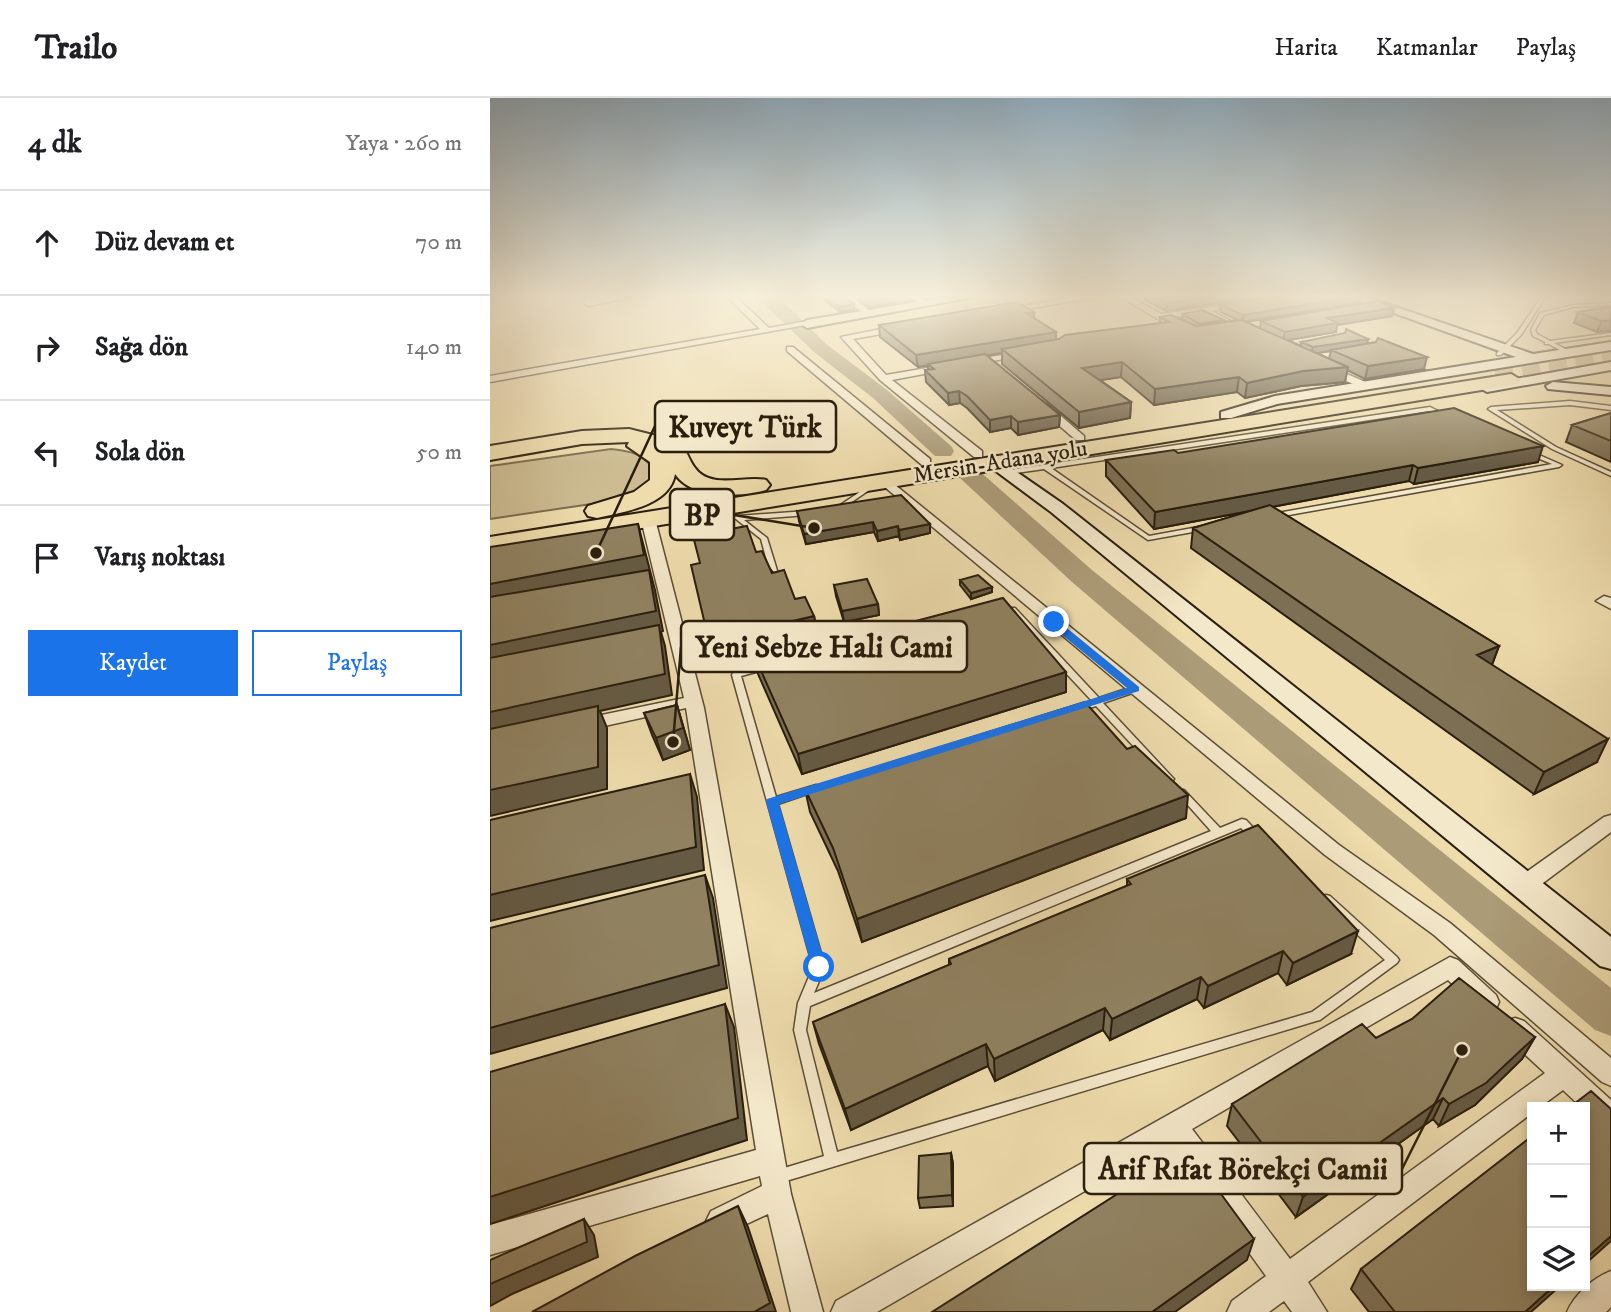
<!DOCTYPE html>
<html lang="tr">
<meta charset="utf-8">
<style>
:root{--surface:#fff;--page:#f2f2f2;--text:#202124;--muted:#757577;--line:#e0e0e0;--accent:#1a73e8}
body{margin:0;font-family:"IM FELL DW Pica",serif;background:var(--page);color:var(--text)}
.controls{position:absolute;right:21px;bottom:21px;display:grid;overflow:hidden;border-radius:0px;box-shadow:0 4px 10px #0003}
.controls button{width:63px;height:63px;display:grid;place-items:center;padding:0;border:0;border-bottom:2px solid var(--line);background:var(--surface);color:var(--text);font:35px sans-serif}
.stop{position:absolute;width:21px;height:21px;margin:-16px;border:5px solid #1a73e8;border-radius:50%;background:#fff}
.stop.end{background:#1a73e8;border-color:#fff;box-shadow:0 2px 7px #0008}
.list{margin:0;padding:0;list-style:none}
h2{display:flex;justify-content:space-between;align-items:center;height:91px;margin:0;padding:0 28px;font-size:30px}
h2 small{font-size:23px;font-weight:400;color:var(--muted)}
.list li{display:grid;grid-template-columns:46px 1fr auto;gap:21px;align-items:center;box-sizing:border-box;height:105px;padding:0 28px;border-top:2px solid var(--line)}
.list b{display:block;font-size:26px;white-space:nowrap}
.list em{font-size:23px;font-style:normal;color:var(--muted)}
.actions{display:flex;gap:14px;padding:21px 28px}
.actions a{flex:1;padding:16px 0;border:2px solid var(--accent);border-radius:0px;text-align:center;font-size:24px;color:var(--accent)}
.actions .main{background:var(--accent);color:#fff}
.icon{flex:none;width:38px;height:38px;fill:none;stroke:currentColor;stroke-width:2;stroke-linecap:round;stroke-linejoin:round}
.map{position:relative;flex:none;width:1121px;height:1214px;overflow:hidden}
header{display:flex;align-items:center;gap:42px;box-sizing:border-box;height:98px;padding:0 35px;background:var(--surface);border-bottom:2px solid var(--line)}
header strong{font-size:33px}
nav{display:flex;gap:38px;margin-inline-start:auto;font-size:24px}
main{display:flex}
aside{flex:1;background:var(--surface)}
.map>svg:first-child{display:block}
.green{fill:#cdbc92;stroke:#7c6d50;stroke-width:2}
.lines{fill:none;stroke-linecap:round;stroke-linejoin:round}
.river{fill:#ab9b77;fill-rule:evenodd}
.highway-tunnel{stroke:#c7b68d;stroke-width:18;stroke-dasharray:18 9;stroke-linecap:butt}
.lane-casing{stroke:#5b4e35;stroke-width:3}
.street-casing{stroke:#5b4e35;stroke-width:3}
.secondary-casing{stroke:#2a1e0d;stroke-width:4}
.highway-casing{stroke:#2a1e0d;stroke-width:4}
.lane{fill:#f4e8ca;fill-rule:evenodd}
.street{fill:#f4e8ca;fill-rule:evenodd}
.secondary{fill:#f4e8ca;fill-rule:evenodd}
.highway{fill:#eedcad;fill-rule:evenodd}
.wall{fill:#7c6f53;stroke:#2a1e0d;stroke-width:2;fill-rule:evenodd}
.shaded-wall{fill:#655a43;stroke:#2a1e0d;stroke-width:2}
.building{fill:#908160;stroke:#2a1e0d;stroke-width:2}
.route{fill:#1a73e8}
.labels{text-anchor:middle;stroke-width:5;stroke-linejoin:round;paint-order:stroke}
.far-street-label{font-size:23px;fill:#2a1e0d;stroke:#f4e8ca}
.leader{fill:none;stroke:#2a1e0d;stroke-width:2.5}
.callout-dot{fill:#2a1e0d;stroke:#f4e8ca;stroke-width:2.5}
.callout{fill:#f4e8ca;stroke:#2a1e0d;stroke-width:2.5}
.callout-label{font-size:30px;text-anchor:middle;font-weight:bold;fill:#2a1e0d}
</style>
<header>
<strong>Trailo</strong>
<nav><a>Harita</a><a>Katmanlar</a><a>Paylaş</a></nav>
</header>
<main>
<aside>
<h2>4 dk<small>Yaya · 260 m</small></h2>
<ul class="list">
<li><svg class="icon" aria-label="ahead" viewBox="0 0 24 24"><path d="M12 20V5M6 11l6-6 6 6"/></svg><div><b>Düz devam et</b></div><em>70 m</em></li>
<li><svg class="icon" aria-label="right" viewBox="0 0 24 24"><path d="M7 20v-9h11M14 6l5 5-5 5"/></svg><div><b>Sağa dön</b></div><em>140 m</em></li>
<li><svg class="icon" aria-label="left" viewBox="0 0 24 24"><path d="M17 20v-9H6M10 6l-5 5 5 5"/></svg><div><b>Sola dön</b></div><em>50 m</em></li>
<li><svg class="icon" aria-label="arrive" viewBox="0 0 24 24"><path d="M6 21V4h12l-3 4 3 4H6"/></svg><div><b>Varış noktası</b></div></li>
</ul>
<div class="actions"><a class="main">Kaydet</a><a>Paylaş</a></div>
</aside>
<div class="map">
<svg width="1121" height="1214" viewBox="0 0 1121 1214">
<rect width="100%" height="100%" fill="#eedcad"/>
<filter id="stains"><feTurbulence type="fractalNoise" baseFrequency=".00286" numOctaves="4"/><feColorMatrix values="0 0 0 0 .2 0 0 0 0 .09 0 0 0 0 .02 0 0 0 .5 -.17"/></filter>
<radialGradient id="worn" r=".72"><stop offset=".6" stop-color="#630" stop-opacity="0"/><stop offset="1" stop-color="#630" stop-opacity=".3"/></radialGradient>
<path class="green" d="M121 351C142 353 153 356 165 373L160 388 135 401 0 421V368Z"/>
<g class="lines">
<path class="river" d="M266 198H284L300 210 336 246 397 292 461 348 464 353 461 358H445L383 300 324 254Z
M479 369 487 371 602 472 1121 890V938L1105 932 582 484 471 381 467 376 471 371Z"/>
<path class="highway-tunnel" d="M1005 274 1121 255"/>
<g class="lane-casing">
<path id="lane" d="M1052 198H1056L1031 237 1011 257H1007V255L1027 235Z
M1121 205V207L1083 209 1054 217 1045 232 1047 236 1060 243 1121 235V237L1064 245 1081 254V256H1077L1059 246H1055V244L1043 238 1041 232 1050 215 1083 207Z
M1080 303 1121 308V312L1080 307 1007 312 1066 349 1121 374V378L1062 351 998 311 1001 309Z
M940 309 956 317 951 318 939 313 561 370 659 438 714 428 717 430 714 432 658 442 554 371 519 376 516 374 519 372Z
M1040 353 1072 367 1069 369 782 420 779 418 782 416 1062 366 1038 356V354Z
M383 385 385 386V388L353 410H349V408Z
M223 412 248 418 317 413 320 415 317 417 254 422 277 440 290 482 286 484 282 482 271 441 246 421 221 415V413Z
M519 510H525L609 600 642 589H648L649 591 648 593 613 605 682 679 684 681 682 683H676L606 608 587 614 584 613 583 611 584 609 602 603 519 514 518 512Z
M278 566 282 568 281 570 251 578 286 699 326 687 329 688 331 690 329 692 288 706 335 869 324 895 721 733 688 696 686 694 688 692H694L730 730 752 721 756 722 771 738 770 741C762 743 756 735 751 730L320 908 316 932 347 1054 822 914 895 862 832 804 831 801 832 798 836 797 840 798 907 859 909 862 907 865 830 922 826 923 286 1086 281 1084 279 1079 281 1074 334 1058 304 932 308 905 323 869 242 577 243 575Z"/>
</g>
<g class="street-casing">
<path id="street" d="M90 198H98L100 202 151 198 97 208Z
M236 198H245L279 230 317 223 321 226 0 284V278L270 231Z
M351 198H360L383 215 376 217Z
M420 198H429L439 206 432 208Z
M590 198H610L514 215 510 212Z
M629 198H639L671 216 728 208V212L722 213 761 234 753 236 712 215 678 220 696 231 688 233Z
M411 227 414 232 363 241 396 277 535 253 540 256 402 282 492 353V359H484L390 282 351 239Z
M297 249H303L440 361V367H432L297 253Z
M836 267 880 286 881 288 872 290 832 272 831 270Z
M549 306H557L594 338V342H586L549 310Z
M394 378 849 747 960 825 1121 960V988L1112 984 944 837 835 757 390 385V379Z
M158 417 165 421 214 610 301 1096 333 1214H301L278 1116 231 1138 221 1133 216 1123 221 1113 272 1088 270 1078 0 1157V1127L266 1052 196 610 92 633 83 627 92 621 194 600 151 421Z
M1114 498 1121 500V511L1106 503Z
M1121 717V734L1041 794 1033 796 1025 794 1022 788 1025 782 1114 719Z
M960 859 968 862 1006 897 1009 904 1006 911C986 918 971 894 958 882L702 1031 800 1161 1055 975 1016 939 1013 931 1016 923 1025 920 1034 923 1121 1002V1033L1112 1029 1095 1013V1009H1091L1073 992 1050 1009H1042V1015L818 1184 837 1214H802L794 1203 779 1214H737L742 1203 776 1178 679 1044 387 1214H341L346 1203Z
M1121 1173V1209L1116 1214H1077C1085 1196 1103 1180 1121 1173Z"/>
</g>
<g class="secondary-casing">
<path id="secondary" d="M463 198H489L317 230 311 226 317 222Z
M857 198H874L1043 256 1121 244V252L787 306 741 320H731V314L785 298 1026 259Z
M1121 264V272L997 294 990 290 997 286Z
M1063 284 1121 289V297L1058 291 1056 288Z
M505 359 573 406 1121 839V871L1110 868 561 414 499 368 497 364Z"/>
</g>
<g class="highway-casing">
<path id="highway" d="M1021 276 1031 282 1028 286 0 455V439Z
M139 331 191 344C196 352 199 362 205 370 221 392 255 377 276 382L280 387 276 392C249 399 203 402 185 376 180 408 133 414 107 420L98 418 95 413 98 408 144 394 160 382V364L137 348 139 344 92 346 0 362V348L92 333Z"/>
</g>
<use href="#lane" class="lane"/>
<use href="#street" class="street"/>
<use href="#secondary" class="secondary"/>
<use href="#highway" class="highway"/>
</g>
<path class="wall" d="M330 198H353L364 206V212L350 214Z
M364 198H421V202L379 209Z
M648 198H770L676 213Z
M871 198 869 205 756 224 770 230 771 223 902 218 847 227 846 234 798 242 811 248V244L878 241 877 245 934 271 875 281 857 272 855 284 811 288 755 300 747 294 664 307 631 279 610 282 641 304 640 320 589 330 512 266V255L496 258 570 317 569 329 528 337 521 330 500 334 477 310 470 305 459 307 436 284 435 272H438V267L428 269 390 239 389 227 544 214V221L566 234V242L670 225V219L696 223 692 221 693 216 734 222 733 224 748 222 731 214V207ZM841 253 839 261 827 255Z
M1121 209 1107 234 1084 225 1088 214Z
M1121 315V364L1076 344 1082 327Z
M616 362 1048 364 924 386 919 383 782 409 1009 548 1002 567 1107 664 1044 696 701 450 703 430 761 413 664 431 616 378Z
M307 413 440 426V435L410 442 409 438 388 443 384 434 316 446 309 423Z
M266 454 305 501 324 518 327 534 299 540 301 547 305 555 576 594 312 676 268 576 266 566 264 567 261 560 226 568 221 552Z
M470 482 502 489V494L481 501 470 487Z
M344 487 388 506 389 517 354 524 346 498Z
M187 607 200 652 173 662 162 637 154 615Z
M315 691 696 720 372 844 348 773 320 714Z
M637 781 861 856 797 887 788 875 714 910 707 901 620 942 613 932 505 983 498 968 361 1032 329 946 323 924 459 867V861L637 788Z
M1045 939 1032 961 985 1007 949 1028 943 1021 806 1119 737 1028 742 1006 886 940Z
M461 1055 463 1066V1108L430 1110 428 1100Z
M871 1171 1041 1214H879L861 1191Z"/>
<path class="shaded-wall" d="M416 198H421V202L379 209V204Z
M724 198H770L676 213 677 205Z
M871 198 869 205 752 224 753 217Z
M364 206V212L350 214 349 209Z
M904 210 902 218 847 227 846 234 793 243 795 234 837 220Z
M544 214V226L536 215Z
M1121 222V233L1107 234 1111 223Z
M566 234V246L512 251V255L428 269 426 257Z
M878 241 877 247 841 252V253L821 256 823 249Z
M937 259 934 271 875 281 878 268Z
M632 264 631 279 592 285V270Z
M858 269 855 284 811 288 755 300 757 285 813 273Z
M749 279 747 294 664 307 665 291Z
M469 293 470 305 459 307 458 295Z
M641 304 640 320 589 330V314Z
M570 317 569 329 528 337V324Z
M521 318V330L500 334V322Z
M1053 348 1048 364 924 386 928 370Z
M923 367 919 383 664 431 665 414Z
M383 424 384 434 316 446 314 436Z
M148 426 165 492 173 533 171 534 175 548 182 597 110 613 117 630V691L0 718V486Z
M440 426V435L410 442 409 432Z
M408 428 409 438 388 443 387 433Z
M502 489V494L481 501V495Z
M388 506 389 517 354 524 352 513Z
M324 518 327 534 297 540 294 525Z
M300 541 303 556 264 557 266 566 264 567 260 551Z
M257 544 261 560 226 568 221 552Z
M1009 548 1001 569 987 557Z
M576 574V594L312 676 308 656Z
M187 607 200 652 173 662 166 640Z
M1118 641 1107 664 1044 696 1054 674Z
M200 676 207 699 214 772 0 823V797Z
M698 697 696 720 372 844 367 821Z
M215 777 223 800 237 890 0 956V930Z
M868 833 861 856 797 887 803 865Z
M793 853 788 875 714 910 718 888Z
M711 879 707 901 620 942 622 921Z
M235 906 244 929 257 1042 0 1126V1099Z
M615 910 613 932 505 983 504 961Z
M1045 939 1032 961 985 1007 949 1028 959 1006Z
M496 946 498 968 361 1032 355 1011Z
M953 1000 943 1021 806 1119 813 1099Z
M461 1055 463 1066V1108L462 1097Z
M248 1108 258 1129 286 1214H264Z
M94 1121 104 1137 108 1159 22 1196 0 1208V1186Z
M1121 1138V1143L1095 1166V1161Z
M764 1141 757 1162 685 1214H662Z
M1064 1188H1070L1041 1214H1035Z"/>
<path class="building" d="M335 198H353L364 206 349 209Z
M371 198H416L379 204Z
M662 198H724L677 205Z
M780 198H870L753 217 731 207Z
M888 203 904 210 837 220 847 225 795 234 771 223Z
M527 204 544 214 536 215 566 234 426 257 389 227Z
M1121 209V222L1111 223 1088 214Z
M712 212 734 222 709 226 693 216Z
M681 217 706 228 751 222 858 269 813 273 757 285 749 279 665 291 632 264 592 270 641 304 589 314 512 251 569 241 575 237 680 224 670 219Z
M856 231 878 241 823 249 811 244 855 235Z
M888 240 937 259 878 268 841 252 886 244Z
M495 256 570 317 528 324 521 318 500 322 477 298 469 293 458 295 435 272 444 271 438 266Z
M964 310 1053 348 928 370 923 367 665 414 616 362 684 352 688 355Z
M1121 315V343L1082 327Z
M411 397 440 426 409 432 408 428 387 433 383 424 314 436 307 413Z
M780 407 1009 548 987 557 1118 641 1054 674 703 430Z
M148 426 154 457 0 486V449Z
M257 428 266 454 272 453 282 475 294 472 305 501 315 499 324 518 294 525 300 541 260 551 257 544 221 552 201 467 210 465 203 438Z
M159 472 166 513 0 547V499Z
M488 477 502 489 481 495 470 482Z
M377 481 388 506 352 513 344 487Z
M513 500 576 574 308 656 264 557 302 547 305 555Z
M169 527 175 576 0 614V560Z
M595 604 637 651 645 648 698 697 367 821 343 750 315 691Z
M187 607 193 630 166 640 154 615Z
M108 608V669L0 692V631Z
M200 676 206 749 0 797V722Z
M768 727 868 833 803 865 793 853 718 888 711 879 622 921 615 910 504 961 496 946 355 1011 323 924 461 866 459 861 641 786 637 781Z
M215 777 229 867 0 930V830Z
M969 880 1045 939 996 985 959 1006 953 1000 813 1099 742 1006 872 926 886 940 922 921Z
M235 906 248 1020 0 1099V974Z
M1101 993 1121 1011V1138L1095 1161V1009H1080Z
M1042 1038V1188H1064L1035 1214H905L871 1171Z
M698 1051 764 1141 662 1214H442Z
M461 1055 462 1097 428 1100 429 1058Z
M248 1108 280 1205 264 1214H42L145 1158Z
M94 1121 97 1144 0 1186V1162Z"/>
<linearGradient id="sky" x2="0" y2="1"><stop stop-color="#8faabb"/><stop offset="0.54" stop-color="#f7efda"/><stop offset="1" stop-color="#f7efda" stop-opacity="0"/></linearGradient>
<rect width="1121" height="368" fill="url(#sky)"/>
<path class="route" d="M560 522H567L649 589V593L289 706 336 869 334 873H323L276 704 277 701 637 590 560 527Z"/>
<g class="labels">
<g class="far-street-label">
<text transform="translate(510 363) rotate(-9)" y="8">Mersin-Adana yolu</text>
</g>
</g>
<path class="leader" d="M106 455L165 328M324 430L244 417M183 644L191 549M972 952L912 1071"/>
<g class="callout-dot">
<circle cx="106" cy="455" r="7"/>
<circle cx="324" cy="430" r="7"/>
<circle cx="183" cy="644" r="7"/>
<circle cx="972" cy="952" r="7"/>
</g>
<g class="callout">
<rect x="165" y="303" width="181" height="51" rx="7"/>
<rect x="180" y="391" width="64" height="51" rx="7"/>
<rect x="191" y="523" width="286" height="51" rx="7"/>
<rect x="594" y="1045" width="318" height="51" rx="7"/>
</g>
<g class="callout-label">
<text x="255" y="339">Kuveyt Türk</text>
<text x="212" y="427">BP</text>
<text x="334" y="559">Yeni Sebze Hali Cami</text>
<text x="753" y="1081">Arif Rıfat Börekçi Camii</text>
</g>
<rect width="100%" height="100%" filter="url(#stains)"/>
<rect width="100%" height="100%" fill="url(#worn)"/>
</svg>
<div class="controls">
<button>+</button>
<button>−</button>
<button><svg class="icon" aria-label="layers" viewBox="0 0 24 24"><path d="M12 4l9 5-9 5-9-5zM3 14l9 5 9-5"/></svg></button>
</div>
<div class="stop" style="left:329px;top:869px"></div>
<div class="stop end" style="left:564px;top:524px"></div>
</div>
</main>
